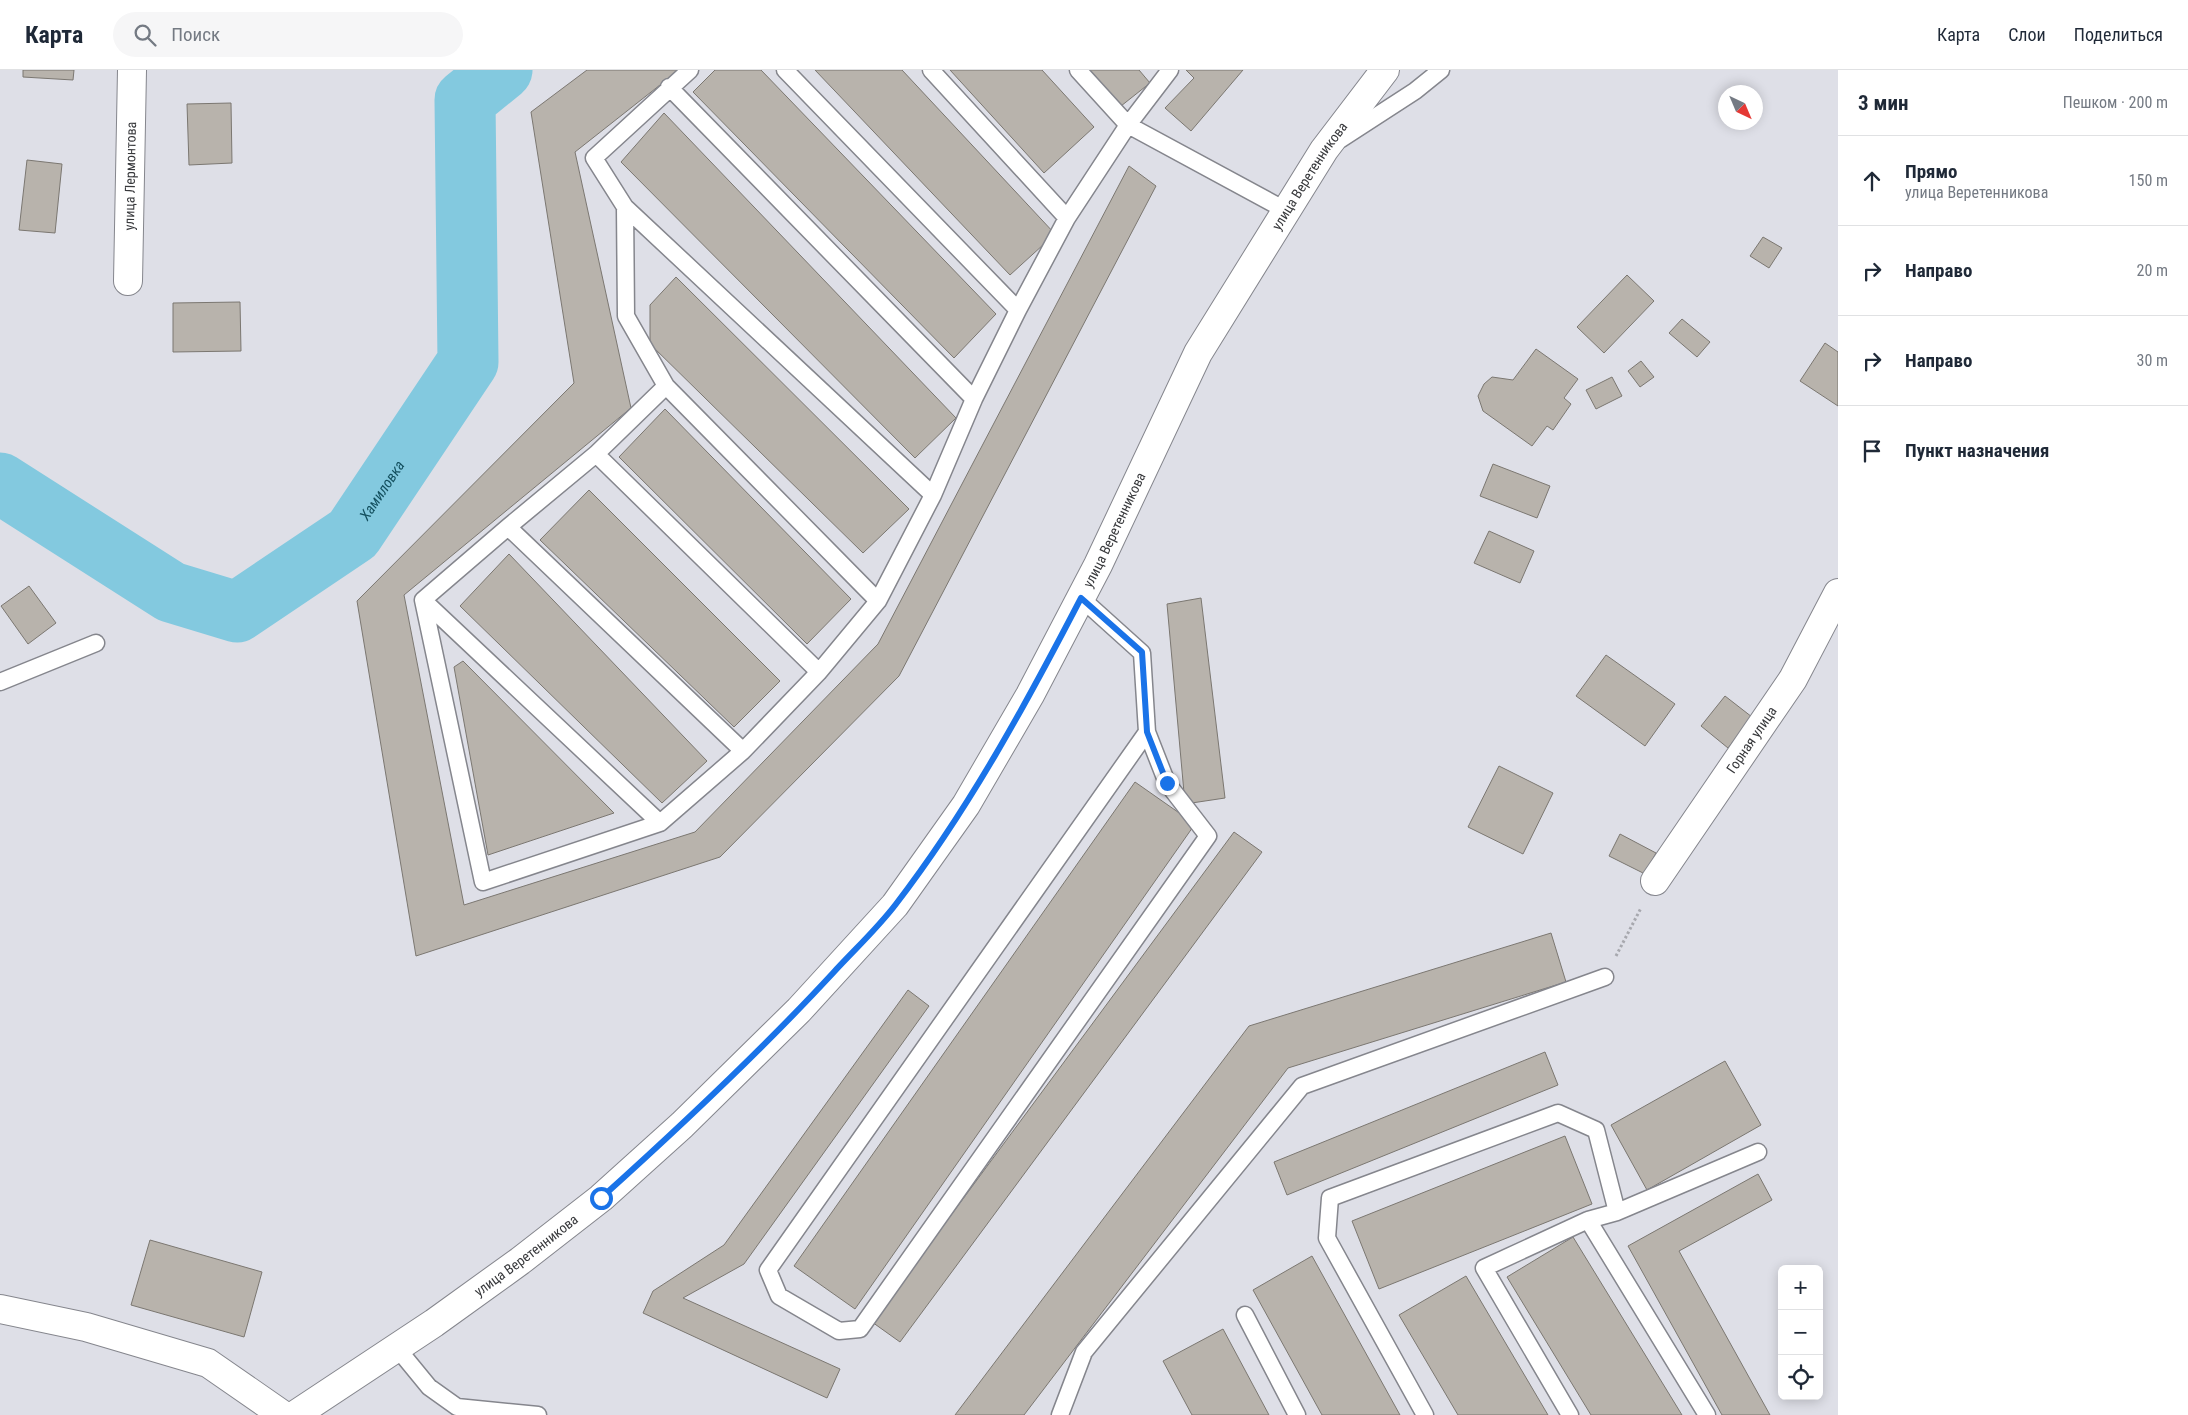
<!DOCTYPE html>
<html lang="ru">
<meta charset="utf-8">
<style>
:root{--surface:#fff;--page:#f6f6f7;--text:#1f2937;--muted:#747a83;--line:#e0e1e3}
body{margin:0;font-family:"Roboto Condensed",sans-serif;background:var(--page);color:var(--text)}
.controls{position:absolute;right:15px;bottom:15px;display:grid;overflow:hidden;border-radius:8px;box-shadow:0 2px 12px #0003}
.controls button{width:45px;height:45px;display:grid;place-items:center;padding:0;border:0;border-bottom:1px solid var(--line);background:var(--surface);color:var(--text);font:25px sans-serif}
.compass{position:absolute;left:1718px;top:15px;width:45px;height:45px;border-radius:50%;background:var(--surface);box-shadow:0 2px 12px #0003;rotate:136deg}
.stop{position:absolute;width:15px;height:15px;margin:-11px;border:4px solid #1a73e8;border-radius:50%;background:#fff}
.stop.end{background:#1a73e8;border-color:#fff;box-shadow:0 1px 5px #0008}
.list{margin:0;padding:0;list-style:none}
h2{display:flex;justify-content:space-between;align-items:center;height:65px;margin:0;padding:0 20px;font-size:21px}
h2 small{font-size:16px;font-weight:400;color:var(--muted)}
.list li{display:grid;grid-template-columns:32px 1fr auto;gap:15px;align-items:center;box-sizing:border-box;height:90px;padding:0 20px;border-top:1px solid var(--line)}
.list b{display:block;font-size:19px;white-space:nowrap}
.list p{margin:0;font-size:16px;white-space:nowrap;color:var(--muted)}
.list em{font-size:16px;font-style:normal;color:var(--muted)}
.icon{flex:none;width:28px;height:28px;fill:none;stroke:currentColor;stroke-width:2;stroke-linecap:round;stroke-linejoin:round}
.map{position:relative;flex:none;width:1838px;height:1345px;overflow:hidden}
header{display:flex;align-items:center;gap:30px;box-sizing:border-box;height:70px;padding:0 25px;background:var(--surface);border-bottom:1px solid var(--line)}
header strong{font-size:24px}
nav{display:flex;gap:28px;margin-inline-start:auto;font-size:18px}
.search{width:350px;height:45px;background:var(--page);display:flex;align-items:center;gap:12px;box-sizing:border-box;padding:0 18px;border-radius:28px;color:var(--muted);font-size:19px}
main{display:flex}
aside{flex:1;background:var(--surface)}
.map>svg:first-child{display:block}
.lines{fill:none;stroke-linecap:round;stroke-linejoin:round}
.river{stroke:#83c9df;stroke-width:61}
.building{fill:#b8b3ac;stroke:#7b7771}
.service-casing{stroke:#85868d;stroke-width:19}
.minor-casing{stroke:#85868d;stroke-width:30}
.secondary-casing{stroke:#85868d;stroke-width:30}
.path{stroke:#a7a8ae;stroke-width:3;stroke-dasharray:2.5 2.5;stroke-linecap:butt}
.service{stroke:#fff;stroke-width:16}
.minor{stroke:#fff;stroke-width:28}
.secondary{stroke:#fff;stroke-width:28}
.route{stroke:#1a73e8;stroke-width:6}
.labels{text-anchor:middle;stroke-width:4;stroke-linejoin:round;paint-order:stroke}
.street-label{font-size:14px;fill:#38393c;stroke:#ecedf4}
.water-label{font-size:15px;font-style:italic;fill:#14505f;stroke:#ecedf4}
</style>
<header>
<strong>Карта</strong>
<div class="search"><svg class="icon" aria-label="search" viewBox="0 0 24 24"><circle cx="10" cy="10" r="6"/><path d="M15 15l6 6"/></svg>Поиск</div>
<nav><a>Карта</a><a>Слои</a><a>Поделиться</a></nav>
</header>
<main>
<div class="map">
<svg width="1838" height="1345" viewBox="0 0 1838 1345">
<rect width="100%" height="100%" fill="#dedfe7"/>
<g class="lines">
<path class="river" id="s1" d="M0 413 171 522 237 542 353 464 468 292 465 30 502 0"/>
</g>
<path class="building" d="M23 0H74L73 10 23 7Z
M587 0H679L575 82 631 338 404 525 464 835 695 762 878 574 1129 96 1156 116 899 606 720 787 416 886 357 531 574 313 531 42Z
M715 0H761L996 244 954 288 693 22Z
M815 0H902L1055 164 1010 205Z
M950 0H1042L1094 57 1044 103Z
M1090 0H1139L1150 13 1121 36Z
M1186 0H1243L1191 61 1165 38 1194 8Z
M231 33 232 93 189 95 187 34Z
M664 43 956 348 915 388 621 92Z
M27 90 62 94 55 163 19 160Z
M1763 167 1782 178 1769 198 1750 186Z
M1627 205 1654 231 1604 283 1577 257Z
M676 207 909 439 863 483 650 274V235Z
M240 232 241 281 173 282V233Z
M1682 249 1710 272 1697 287 1669 263Z
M1825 273 1838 282V336L1800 311Z
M1536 279 1578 309 1564 328 1571 334 1553 360 1547 356 1532 376 1483 341 1478 326 1484 314 1492 307 1513 310Z
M1641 291 1654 307 1640 317 1628 301Z
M1612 307 1622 326 1596 339 1586 320Z
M665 339 851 529 807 574 619 387Z
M1493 394 1550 416 1537 448 1480 426Z
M589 420 780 611 734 657 540 470Z
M1489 461 1534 481 1520 513 1474 493Z
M509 484 707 691 662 733 460 536Z
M29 516 56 553 28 574 1 536Z
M1201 528 1225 728 1185 734 1167 534Z
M1606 585 1675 634 1645 676 1576 626Z
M463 591 614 743 488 785 454 597Z
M1725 626 1752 647 1728 678 1701 656Z
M1499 696 1553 723 1523 784 1468 757Z
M1135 712 1195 754 855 1239 794 1196Z
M1234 762 1262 782 900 1272 872 1252Z
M1620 764 1656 783 1645 804 1609 786Z
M1551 863 1566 912 1288 998 1024 1345H955L1249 956Z
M908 920 929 936 744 1194 683 1228 840 1299 827 1328 643 1243 653 1221 724 1175Z
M1545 982 1558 1015 1287 1125 1274 1092Z
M1725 991 1761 1055 1647 1120 1611 1055Z
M1565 1066 1592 1134 1379 1219 1352 1151Z
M1758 1104 1772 1130 1679 1181 1770 1345H1722L1628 1176Z
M1573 1167 1682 1345H1591L1507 1207Z
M150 1170 262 1202 244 1267 131 1235Z
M1312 1186 1400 1345H1322L1253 1220Z
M1466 1206 1548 1345H1458L1399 1245Z
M1223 1259 1269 1345H1192L1163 1291Z"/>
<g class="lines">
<g class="service-casing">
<path id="service" d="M785 0 1018 240
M931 0 1067 148
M1078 0 1128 55 1287 141
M669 17 974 329
M1341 69 1415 21 1441 0
M625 137 933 425
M666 316 878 531
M596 384 819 602
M508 457 743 681
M1081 528 1142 583 1147 662 1167 713 1208 766 860 1259 839 1261 779 1226 768 1200 1147 662
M423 530 483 812 660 753 743 681 819 602 878 531 933 425 974 329 1018 240 1067 148 1128 55 1170 0
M423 530 508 457 596 384 666 316 626 246 625 137 594 88 690 0
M423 530 660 753
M0 612 96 573
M1617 1142 1588 1150 1707 1345
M1245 1245 1297 1345
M397 1278 429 1317 457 1337 538 1345
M1060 1345 1084 1282 1302 1016 1605 907
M1425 1345 1327 1168 1330 1128 1558 1043 1596 1060 1617 1142 1758 1082
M1570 1345 1484 1198 1588 1150"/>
</g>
<g class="minor-casing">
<g id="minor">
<path id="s2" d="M128 211 132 0"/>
<path id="s3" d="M1655 811 1793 609 1838 523"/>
<path d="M0 1239 86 1257 208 1293 283 1345"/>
</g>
</g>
<g class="secondary-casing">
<g id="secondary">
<path id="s4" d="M295 1345 434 1253 520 1191 601 1128 682 1055 799 940 895 835 966 735 1030 625 1098 495 1198 283 1324 80 1385 0"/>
</g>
</g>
<path class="path" d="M1616 886 1641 838"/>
<use href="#service" class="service"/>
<use href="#minor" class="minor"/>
<use href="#secondary" class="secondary"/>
</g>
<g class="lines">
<path class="route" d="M601 1128C681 1056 760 982 833 903 854 880 877 859 896 834 969 739 1026 634 1081 528L1142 582 1147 662 1167 713"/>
</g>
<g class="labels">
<g class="street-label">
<text dy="5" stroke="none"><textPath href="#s2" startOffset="105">улица Лермонтова</textPath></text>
<text dy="5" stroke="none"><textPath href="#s4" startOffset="1631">улица Веретенникова</textPath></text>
<text dy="5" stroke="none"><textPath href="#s4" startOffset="1226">улица Веретенникова</textPath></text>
<text dy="5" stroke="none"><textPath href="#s3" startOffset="171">Горная улица</textPath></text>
<text dy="5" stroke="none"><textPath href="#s4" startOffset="281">улица Веретенникова</textPath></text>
</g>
<g class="water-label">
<text dy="5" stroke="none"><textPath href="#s1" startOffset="464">Хамиловка</textPath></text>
</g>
</g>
</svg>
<div class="controls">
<button>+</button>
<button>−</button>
<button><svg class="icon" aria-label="locate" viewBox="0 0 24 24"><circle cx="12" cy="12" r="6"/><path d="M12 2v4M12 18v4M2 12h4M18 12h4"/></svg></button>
</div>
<svg class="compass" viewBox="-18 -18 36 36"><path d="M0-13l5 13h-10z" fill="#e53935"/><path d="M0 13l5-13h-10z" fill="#747a83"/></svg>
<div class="stop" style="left:601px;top:1128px"></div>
<div class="stop end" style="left:1167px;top:713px"></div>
</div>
<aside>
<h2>3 мин<small>Пешком · 200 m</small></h2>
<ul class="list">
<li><svg class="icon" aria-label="ahead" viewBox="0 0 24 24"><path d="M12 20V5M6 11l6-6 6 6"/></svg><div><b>Прямо</b><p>улица Веретенникова</p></div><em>150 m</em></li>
<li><svg class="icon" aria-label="right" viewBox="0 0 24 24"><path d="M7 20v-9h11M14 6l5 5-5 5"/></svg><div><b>Направо</b></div><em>20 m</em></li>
<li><svg class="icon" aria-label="right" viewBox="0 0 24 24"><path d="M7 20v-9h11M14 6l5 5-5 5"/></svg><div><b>Направо</b></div><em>30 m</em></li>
<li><svg class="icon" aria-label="arrive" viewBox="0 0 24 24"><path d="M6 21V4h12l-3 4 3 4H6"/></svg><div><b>Пункт назначения</b></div></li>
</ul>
</aside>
</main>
